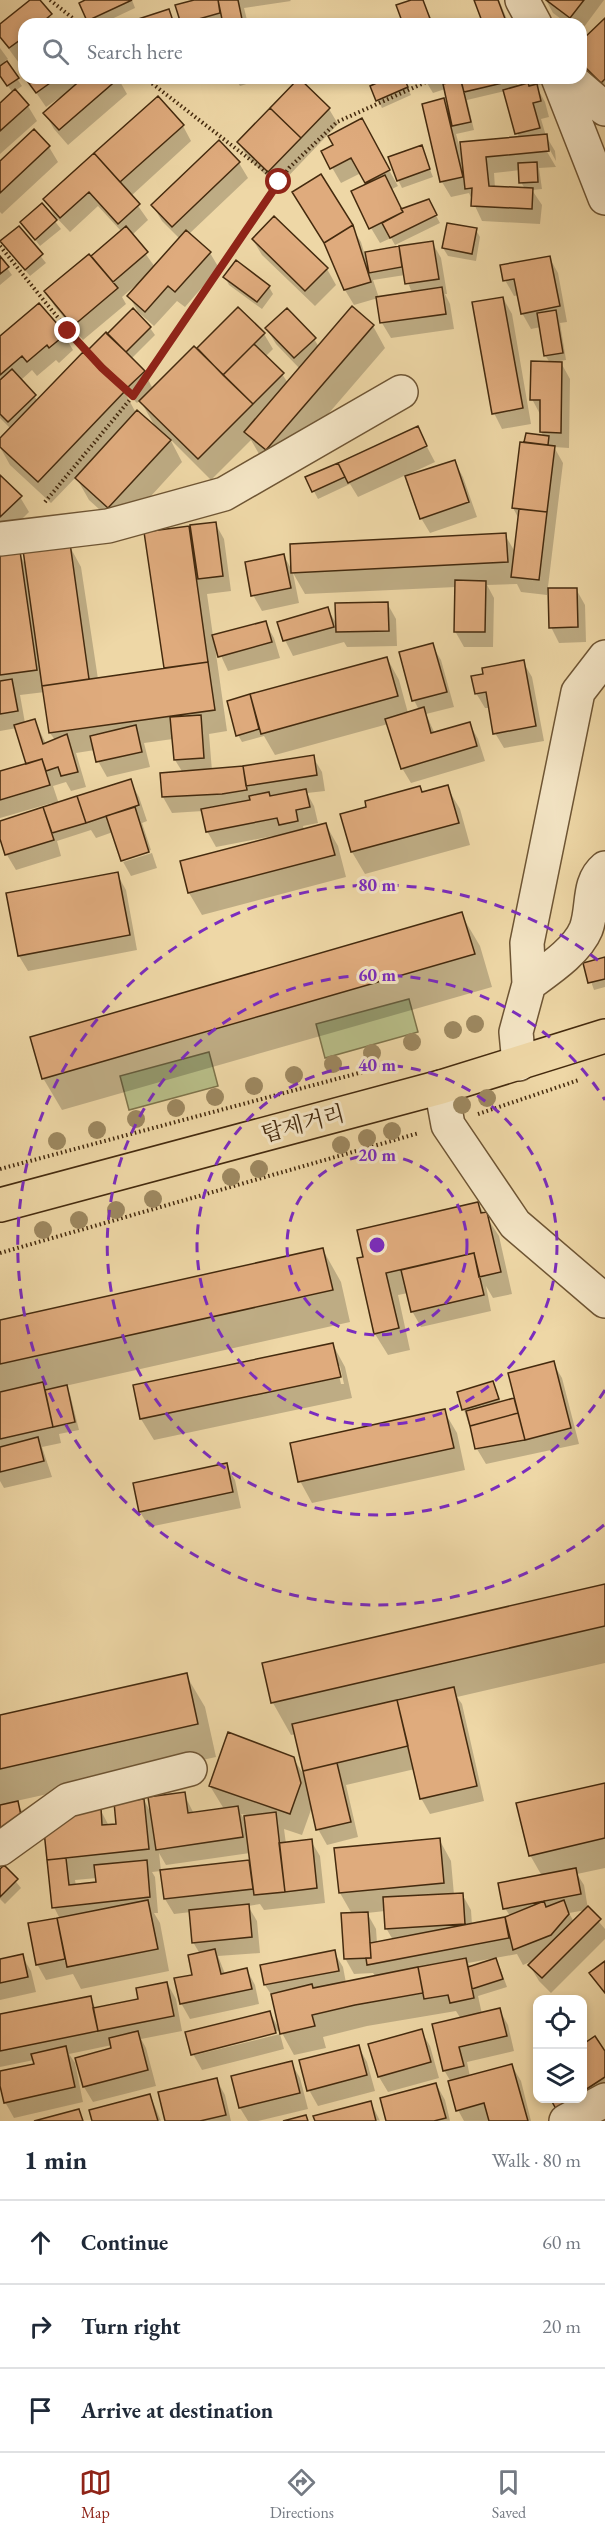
<!DOCTYPE html>
<meta charset="utf-8">
<style>
:root{--surface:#fff;--page:#f6f6f7;--text:#1f2937;--muted:#747a83;--line:#e0e1e3;--accent:#8f2418}
body{margin:0;font-family:"EB Garamond","Noto Serif KR",serif;background:var(--page);color:var(--text)}
.controls{position:absolute;right:18px;bottom:18px;display:grid;overflow:hidden;border-radius:12px;box-shadow:0 3px 9px #0003}
.controls button{width:54px;height:54px;display:grid;place-items:center;padding:0;border:0;border-bottom:2px solid var(--line);background:var(--surface);color:var(--text);font:30px sans-serif}
.stop{position:absolute;width:18px;height:18px;margin:-14px;border:4px solid #8f2418;border-radius:50%;background:#fff}
.stop.end{background:#8f2418;border-color:#fff;box-shadow:0 2px 6px #0008}
.list{margin:0;padding:0;list-style:none}
h2{display:flex;justify-content:space-between;align-items:center;height:78px;margin:0;padding:0 24px;font-size:26px}
h2 small{font-size:20px;font-weight:400;color:var(--muted)}
.list li{display:grid;grid-template-columns:39px 1fr auto;gap:18px;align-items:center;box-sizing:border-box;height:84px;padding:0 24px;border-top:2px solid var(--line)}
.list b{display:block;font-size:22px;white-space:nowrap}
.list em{font-size:20px;font-style:normal;color:var(--muted)}
.icon{flex:none;width:33px;height:33px;fill:none;stroke:currentColor;stroke-width:2;stroke-linecap:round;stroke-linejoin:round}
.map{position:relative;flex:none;width:605px;height:2121px;overflow:hidden}
.search{position:absolute;background:var(--surface);box-shadow:0 3px 9px #0003;left:18px;right:18px;top:18px;height:66px;display:flex;align-items:center;gap:15px;box-sizing:border-box;padding:0 21px;border-radius:18px;color:var(--muted);font-size:22px}
.sheet{height:330px;background:var(--surface)}
nav{display:flex;justify-content:space-around;align-items:center;box-sizing:border-box;height:84px;border-top:2px solid var(--line);background:var(--surface);font-size:16px;color:var(--muted)}
nav a{display:grid;justify-items:center;gap:3px}
nav .on{color:var(--accent)}
.map>svg:first-child{display:block}
.green{fill:#b8be88;stroke:#7e744b;stroke-width:1.5}
.shadow{fill:#0003;fill-rule:evenodd}
.building{fill:#dfab7d;stroke:#442a0e;stroke-width:1.5}
.lines{fill:none;stroke-linecap:round;stroke-linejoin:round}
.minor-casing{stroke:#6e5534;stroke-width:36}
.major-casing{stroke:#442a0e;stroke-width:36}
.path{stroke:#442a0e;stroke-width:4;stroke-dasharray:1.5 3;stroke-linecap:butt}
.minor{stroke:#f4e5c5;stroke-width:33}
.major{stroke:#eed7a6;stroke-width:33}
.tree{fill:#9d8860}
.route{stroke:#8f2418;stroke-width:8}
.ring{fill:none;stroke:#7b2cbf;stroke-width:3;stroke-dasharray:10 8}
.labels{text-anchor:middle;stroke-width:6;stroke-linejoin:round;paint-order:stroke}
.street-label{font-size:22px;fill:#442a0e;stroke:#f4e5c5}
.centre{fill:#7b2cbf;stroke:#f4e5c5;stroke-width:3}
.ring-label{font-size:18px;text-anchor:middle;font-weight:bold;fill:#7b2cbf;stroke:#f4e5c5;stroke-width:6;stroke-linejoin:round;paint-order:stroke}
</style>
<div class="map">
<svg width="605" height="2121" viewBox="0 0 605 2121">
<rect width="100%" height="100%" fill="#eed7a6"/>
<filter id="stains"><feTurbulence type="fractalNoise" baseFrequency=".00333" numOctaves="4"/><feColorMatrix values="0 0 0 0 .2 0 0 0 0 .09 0 0 0 0 .02 0 0 0 .5 -.17"/></filter>
<radialGradient id="worn" r=".72"><stop offset=".6" stop-color="#630" stop-opacity="0"/><stop offset="1" stop-color="#630" stop-opacity=".3"/></radialGradient>
<path class="green" d="M409 999 418 1032 325 1058 316 1024Z
M209 1052 218 1086 129 1110 120 1076Z"/>
<path class="shadow" d="M33 0H40H38L55 24H24V59L19 63 0 37V26Z
M89 0H132L135 8 101 24H91L88 20Z
M191 0H290L291 1 244 8 248 24H224L223 21 214 24H182L177 6 192 2Z
M415 0H422L434 24H404Z
M475 0H499L509 24H485Z
M546 0H604L581 31V24H568L553 13Z
M605 20V95L581 68V43Z
M390 21 392 24H380Z
M0 48 8 59 5 61 22 86 15 91 28 106 37 121 0 154V105L13 93 0 75Z
M26 78H118L127 94 68 145 54 129 45 113 60 100 59 98 46 107Z
M235 78H266L240 86Z
M330 78H349L333 83Z
M392 78H403L411 95 382 108 378 100Z
M424 78H453L455 83 462 81V78H516L518 88 526 86 523 78H545L546 83 536 86 545 102 549 117 541 119 546 136 555 151 556 161 550 150H546L556 167 539 168 542 189 532 190 542 205 540 224 482 221 469 193 451 197 442 182 423 105 443 100 450 112 445 89 433 93ZM505 91 519 138 461 152 456 134 474 130 467 100ZM520 170 521 182 525 189 495 188 494 173Z
M329 109 338 124 278 187 248 158 239 143Z
M361 120 398 186 392 189 402 210 432 208 440 223 395 245 391 238 380 243 371 228 368 185 361 173 341 183 323 152 335 146Z
M183 126 191 141 131 196 148 220 132 235 155 267 180 239 162 221 153 206 239 163 248 178 189 234 210 253 219 268 185 307 177 301 154 326 138 312 129 296 137 286 136 285 122 297 126 304 83 340 55 307 46 292 121 231 98 206 70 232 54 215 45 199Z
M34 131 49 147 58 162 2 214 0 212V163Z
M421 147 433 177 402 188 398 180Z
M42 205 61 229 40 246 22 223Z
M274 218 327 269 336 285 315 306 262 255 253 240Z
M351 226 361 242 366 259 367 253 432 242 441 258 447 294H445L450 304 454 329 391 338 382 323 378 298 354 305 345 290ZM405 275 412 293 379 298 373 280Z
M18 228 46 263 30 276 2 242Z
M476 230 480 237 476 261 448 256 443 248Z
M549 257 558 273 567 322 560 323 566 360 560 361 570 379 569 448 554 447 563 463 547 595 521 592 517 584 487 585 494 598 493 647H464L455 631 456 587 305 594 293 573 299 603 262 611 253 595 284 556 293 572 505 535 515 552 519 519 513 508 526 442 544 437 541 432V416L532 399 550 363 545 355 541 327 531 329 522 313 519 295 514 296 505 280Z
M0 258 12 275 0 285Z
M225 277 269 287 273 294 262 309 229 285Z
M503 298 512 314 531 424 502 429 494 413Z
M373 326 385 348 279 471 259 454 251 440 211 480 170 439 182 462 121 529 89 500 76 477 51 503 10 465 0 447V441L11 429 0 418V338L64 335 73 350 59 363 56 360 37 376 32 370 21 380 38 401 102 370 90 350 150 328 155 335 131 359 144 372 153 389 202 354 199 348 264 334 273 349 265 357 282 374 288 383 300 369 276 344 267 329 314 339 319 347ZM123 389 137 403 140 400 156 428 136 413Z
M417 428 435 462 407 475V477L454 461 463 477 477 517 430 533 421 518 406 475 358 497 350 484 318 499 307 478Z
M0 476 20 497 29 512 4 537 0 533Z
M215 523 224 539 231 591 207 594 213 636 265 622 274 638 280 658 228 671 217 647H215L227 731 209 734 212 771 313 757 322 772 325 791 307 793 314 806 318 823 303 826 304 830 326 825 338 846 346 877 202 915 189 893 182 862 273 838V836L216 847 207 831 203 811 172 813 163 797 162 774 183 773 175 760 173 739 144 743 150 767 107 777 98 761 95 750 76 753 86 787 71 791 66 782 53 786 59 804 130 781 139 797 147 821 142 823 151 850 123 859V862L152 853 157 868 131 876 122 860 113 832 96 838 91 830 57 841 61 856 16 870 7 855 0 834V822L45 814 53 805 52 803 0 818V772L27 765 17 728 0 731V555L19 553 26 566 69 545 81 567 98 679 166 669 146 533 188 528 193 536ZM45 692 50 733 55 740 46 744 35 721 25 723 20 695Z
M576 589 585 605 586 642 559 643 551 627Z
M387 603 396 619 397 646 347 647 344 642 293 656 285 640 327 608 338 626Z
M432 645 441 660 454 707 426 714 435 734 469 723 478 739 485 761 411 783 402 768 388 724 275 755 264 736 242 742 238 735 229 702 387 658 399 680 408 713 419 710 414 700Z
M523 662 532 677 544 741 504 748 495 733 490 708H485L476 693Z
M447 787 460 809 470 845 365 874 352 852 342 816Z
M117 874 126 890 137 950 28 971 19 956 7 895Z
M461 914 480 946 492 987 62 1110 43 1078Z
M605 959V987L594 990 585 964Z
M478 1204 499 1236 512 1294 493 1298 486 1286 491 1311 421 1327 412 1311 408 1293 398 1295 410 1350 388 1355 375 1334 359 1259Z
M323 1250 341 1282 350 1322 65 1386 70 1394 79 1430 59 1434 61 1443 42 1447 52 1477 4 1488 0 1481V1321Z
M333 1345 345 1367 352 1398 154 1440 141 1419ZM337 1366H340L344 1384H341Z
M553 1363 562 1378 579 1444 486 1464 477 1449 464 1410 493 1383 501 1403 516 1399Z
M444 1411 457 1433 465 1470 312 1503 300 1481Z
M226 1465 235 1480 241 1508 149 1527 140 1512Z
M605 1585V1663L457 1697 462 1704 484 1801 430 1814 421 1798 415 1769 346 1785 358 1837 327 1845 318 1829 312 1807 302 1835 284 1829 286 1844 311 1841 320 1856 325 1903 264 1910 260 1904 248 1906 257 1921 260 1953 218 1956 225 1974 247 1970 255 1985 259 2004 190 2019 181 2003 194 1976 200 1954 193 1942 191 1912 174 1914 165 1899 162 1872 251 1861 250 1853 166 1865 159 1853 161 1871 152 1872 155 1877 158 1913H154L160 1923 169 1971 81 1989 73 1974 46 1980 37 1964 30 1925 60 1919 54 1907 48 1860 100 1809 109 1826 118 1825 144 1800 152 1815 184 1794 194 1814 224 1809 210 1786 293 1758 306 1778 296 1734 291 1735 273 1703 264 1664ZM241 1814 246 1815 247 1824ZM97 1878V1884L76 1886 75 1880ZM63 1952 67 1959V1965L60 1953Z
M186 1675 205 1707 216 1757 16 1801 26 1818 0 1847V1717Z
M605 1784V1868L577 1874 584 1885 588 1909 605 1929V1939L551 1993 539 1981 530 1966 537 1959 523 1965 517 1954 468 1963 471 1968 496 1960 500 1968 507 1987 478 1996 482 2014 499 2009 508 2025 514 2051 467 2062 470 2077 512 2066 521 2081 531 2121H464L458 2110 451 2082 444 2070 461 2019 456 2011 367 2026 323 2037 326 2048 294 2055 282 2033 274 1999 265 1985 334 1952 343 1967 346 1983 376 1977 373 1973 354 1974 345 1958 352 1914 340 1893 439 1839 451 1861 454 1895 462 1894 471 1910 472 1925 510 1916 505 1908 542 1876 530 1855ZM586 1910 574 1922 569 1913ZM385 1911 386 1928 393 1940 377 1943 376 1929 367 1913Z
M4 1867 21 1888 5 1904 0 1899V1872Z
M22 1956 31 1971 36 1992 0 2000V1961Z
M167 1983 176 1999 182 2031 141 2039 146 2048 156 2086 93 2102 84 2087 113 2049 112 2045 69 2054 75 2063 83 2102 14 2118 5 2102 0 2073 36 2065 34 2060 0 2067V2015L90 1997 96 2009 140 2000Z
M270 2013 280 2030 195 2052V2055L280 2034 284 2049 202 2070 193 2054 187 2033Z
M421 2031 430 2046 439 2078 388 2092 379 2077Z
M358 2046 367 2062 375 2091 318 2106 309 2090Z
M582 2046 605 2054V2098L570 2121 550 2098H582Z
M291 2063 300 2078 308 2109 258 2121H248L240 2108Z
M216 2079 225 2095 231 2121H166Z
M436 2084 445 2100 450 2121H388Z
M150 2095 161 2121H94Z
M371 2103 380 2121H316Z"/>
<path class="building" d="M30 0H40L52 14 40 24H24V37L9 48 0 37V24Z
M85 0H132L87 21 79 3Z
M194 0H218L220 13 181 24 175 5Z
M218 0H238L243 24H223Z
M411 0H423L432 24H403L396 5Z
M474 0H498L507 24H483Z
M546 0H584L570 18Z
M169 9 174 24H123Z
M605 18V79L601 83 581 63V41Z
M7 61 19 78 7 86 0 76V66Z
M25 78H57L36 93Z
M83 78H119L59 130 43 113Z
M299 78 330 108 301 138 270 108Z
M388 78H404L408 87 376 101 370 86Z
M460 78H515V80L464 92Z
M461 80 471 122 452 126 443 84Z
M528 83 529 86 537 84 541 101 533 103 540 128 515 134 503 90Z
M15 89 29 105 0 131V103Z
M158 96 184 125 120 182 94 153Z
M444 98 463 177 440 182 422 104Z
M270 108 301 138 268 172 237 142Z
M362 118 390 170 365 183 351 158 330 169 321 151 333 145 328 136Z
M34 129 50 146 0 193V161Z
M547 134 549 151 486 157 489 186 533 188 532 209 471 206 472 188 465 189 460 142Z
M219 140 240 162 172 227 151 205Z
M422 145 430 169 397 181 388 157Z
M94 153 140 204 118 224 89 192 60 218 43 199Z
M537 162 538 182 519 183 518 163Z
M321 174 353 225 324 243 292 192Z
M385 175 403 212 369 229 351 191Z
M429 199 437 215 390 238 382 223 403 212 401 209Z
M42 203 57 220 35 240 20 222Z
M274 216 328 268 305 291 252 239Z
M447 223 477 228 472 254 442 248Z
M353 225 371 282 344 290 324 243Z
M19 226 43 254 25 270 0 241Z
M126 226 148 252 113 282 91 256Z
M186 230 211 252 175 292 168 286 145 312 127 296Z
M433 241 439 279 405 284 399 246Z
M399 246 402 267 369 273 365 252Z
M89 254 118 288 73 326 44 291Z
M0 256 9 267 0 274Z
M550 256 560 306 521 314 514 279 503 281 500 265Z
M236 260 270 286 257 302 223 277Z
M442 287 446 314 380 323 376 297Z
M503 297 523 408 492 414 472 302Z
M39 303 66 334 49 348 47 345 27 362 22 356 0 375V336Z
M352 306 374 325 266 450 244 432Z
M238 307 265 333 223 375 197 348Z
M133 308 151 327 126 352 107 334Z
M287 308 316 338 294 358 265 328Z
M556 310 563 353 544 356 537 313Z
M106 332 145 371 127 388 88 350Z
M254 344 284 373 253 404 223 375Z
M194 346 253 404 198 459 139 401Z
M83 352 125 391 38 482 0 447V438Z
M531 361 562 362 561 433 540 432V400H530Z
M12 369 36 395 8 422 0 414V380Z
M137 410 171 440 108 508 75 478Z
M418 426 427 446 348 483 338 463Z
M526 433 549 436 548 445 524 442Z
M520 442 555 446 547 512 512 508Z
M455 460 469 502 420 519 405 476Z
M338 463 345 477 312 492 305 477Z
M0 475 22 496 0 517Z
M519 509 547 512 539 580 511 577Z
M216 522 223 576 198 579 190 525Z
M189 526 208 662 164 668 144 532Z
M506 533 508 562 291 573 290 544Z
M70 543 89 679 42 686 23 550Z
M20 551 37 670 0 675V554Z
M284 554 291 588 251 596 245 562Z
M455 580 486 581 485 632H454Z
M548 588H577L578 627 549 628Z
M388 602 389 631 336 632 335 603Z
M328 607 334 627 283 641 277 622Z
M266 621 272 642 218 657 212 635Z
M433 643 447 692 412 701 399 652Z
M387 657 398 696 261 734 250 694Z
M524 660 536 726 493 734 486 692 475 694 471 676 483 674 482 668Z
M208 662 215 710 49 733 42 686Z
M12 679 18 711 0 714V681Z
M250 694 259 729 236 736 227 701Z
M424 707 431 733 470 722 477 746 401 769 385 719Z
M201 715 204 758 174 760 170 717Z
M35 719 43 744 67 734 78 772 61 776 58 767 46 771 42 759 26 764 14 725Z
M136 725 142 752 96 762 90 736Z
M314 755 317 775 246 786 243 766Z
M42 759 50 785 0 800V771Z
M243 766 247 790 222 794 162 797 160 773Z
M131 779 139 805 86 823 77 796Z
M448 785 459 823 351 852 340 814 366 807 365 801 420 786 422 792Z
M306 789 310 807 296 810 298 821 279 825 277 818 206 832 201 809 250 800 249 796 269 792 270 796Z
M77 796 86 823 52 833 43 807Z
M43 807 54 840 5 855 0 839V821Z
M135 807 149 852 121 861 106 816Z
M326 823 335 855 188 893 180 861Z
M118 872 130 935 18 956 6 893Z
M462 912 475 954 42 1079 30 1037Z
M605 957V979L588 983 583 963Z
M478 1202 481 1213 487 1212 501 1272 479 1277 474 1253 386 1273 399 1328 374 1334 357 1258 363 1257 357 1230Z
M323 1248 333 1290 0 1364V1320Z
M474 1253 484 1295 411 1312 401 1270Z
M333 1343 341 1377 140 1419 133 1385Z
M554 1361 571 1428 525 1440 508 1373Z
M493 1381 499 1399 462 1410 457 1392Z
M43 1382 53 1427 0 1439V1392Z
M67 1385 75 1422 53 1427 45 1390Z
M514 1398 518 1413 470 1426 466 1411Z
M445 1409 454 1448 298 1482 290 1443Z
M518 1413 525 1440 475 1449 470 1426Z
M38 1437 44 1461 0 1472V1447Z
M227 1463 233 1492 139 1512 133 1483Z
M605 1584V1626L271 1703 262 1663Z
M187 1673 198 1724 0 1769V1715Z
M454 1687 477 1786 420 1799 397 1700Z
M397 1700 408 1746 303 1771 292 1724Z
M228 1732 294 1757 301 1783 290 1814 209 1786Z
M337 1763 351 1822 316 1830 303 1771Z
M605 1783V1838L529 1856 516 1803Z
M185 1792 188 1813 238 1806 243 1837 156 1850 148 1797Z
M144 1799 149 1849 47 1860 44 1831 70 1811 101 1808 102 1825 116 1824 114 1802Z
M18 1801 23 1825 0 1830V1805Z
M276 1812 285 1892 254 1895 244 1816Z
M440 1838 444 1883 339 1893 334 1848Z
M312 1839 317 1888 285 1892 279 1843Z
M66 1858 69 1885 96 1882 94 1865 147 1860 150 1897 52 1908 47 1860Z
M249 1860 253 1889 164 1899 160 1870Z
M4 1865 18 1879 0 1897V1869Z
M576 1868 581 1894 503 1909 498 1883Z
M463 1893 465 1924 385 1929 383 1897Z
M148 1900 158 1949 67 1967 57 1918Z
M564 1900 569 1914 551 1935 513 1950 505 1917 544 1901 546 1907Z
M249 1904 252 1937 192 1943 189 1910Z
M588 1906 601 1919 542 1978 528 1965Z
M368 1912 371 1958 344 1959 341 1913Z
M505 1917 509 1938 367 1965 366 1958H371L370 1943Z
M57 1918 65 1959 36 1965 28 1923Z
M215 1949 221 1974 247 1968 252 1989 180 2004 174 1978 192 1975 188 1955Z
M335 1950 339 1971 264 1985 260 1965Z
M23 1954 28 1977 0 1983V1959Z
M466 1958 474 1998 450 2003 448 1995 424 1999 418 1967Z
M496 1958 503 1979 472 1989 468 1967Z
M605 1961V1993L589 1973Z
M418 1967 423 1993 355 2005 312 2015 315 2026 280 2034 271 1994 312 1984 313 1988Z
M167 1982 174 2016 98 2031 93 2008 138 1999 136 1988Z
M91 1996 98 2031 0 2051V2014Z
M500 2008 507 2036 459 2047 464 2066 443 2071 432 2024Z
M270 2011 276 2033 191 2055 185 2032Z
M422 2029 431 2062 378 2077 368 2044Z
M138 2031 148 2070 83 2087 75 2058 111 2048 109 2038Z
M595 2036 605 2051V2077L582 2092V2045Z
M359 2045 367 2075 307 2091 299 2060Z
M66 2046 75 2087 4 2103 0 2086V2071L34 2064 31 2054Z
M292 2061 300 2093 239 2108 231 2076Z
M512 2064 528 2121H489L484 2103 456 2111 448 2081Z
M217 2078 226 2115 200 2121H165L158 2092Z
M436 2083 446 2118 434 2121H386L380 2098Z
M150 2094 158 2121H92L89 2110Z
M550 2098H572L556 2109Z
M371 2101 376 2121H315L313 2116Z
M79 2109 83 2121H34Z
M306 2115 308 2121H283Z"/>
<g class="lines">
<g class="minor-casing">
<path id="minor" d="M522 0 535 24
M558 78 605 198
M569 78 605 109
M0 539 108 526 224 494 401 392
M529 984C548 970 577 951 586 929 594 908 587 883 605 868
M519 1064 516 1032 529 984 527 943 578 692 605 657
M441 1087 448 1125 515 1224 605 1301
M0 1849 68 1800 190 1769
M566 2121 605 2100"/>
</g>
<g class="major-casing">
<path id="major" d="M0 1205 441 1087 605 1036"/>
</g>
<path class="path" d="M50 0 80 24
M145 78 279 182
M0 246C42 298 82 351 133 396
M45 502 133 396 289 168 337 122 435 78
M478 1114 579 1080
M0 1169 370 1070
M0 1253 419 1133"/>
<use href="#minor" class="minor"/>
<use href="#major" class="major"/>
</g>
<g class="tree">
<circle cx="475" cy="1024" r="9"/>
<circle cx="453" cy="1030" r="9"/>
<circle cx="412" cy="1042" r="9"/>
<circle cx="372" cy="1053" r="9"/>
<circle cx="333" cy="1064" r="9"/>
<circle cx="294" cy="1075" r="9"/>
<circle cx="254" cy="1086" r="9"/>
<circle cx="215" cy="1097" r="9"/>
<circle cx="487" cy="1098" r="9"/>
<circle cx="462" cy="1105" r="9"/>
<circle cx="176" cy="1108" r="9"/>
<circle cx="136" cy="1119" r="9"/>
<circle cx="97" cy="1130" r="9"/>
<circle cx="392" cy="1131" r="9"/>
<circle cx="367" cy="1138" r="9"/>
<circle cx="57" cy="1141" r="9"/>
<circle cx="341" cy="1145" r="9"/>
<circle cx="259" cy="1169" r="9"/>
<circle cx="231" cy="1177" r="9"/>
<circle cx="153" cy="1199" r="9"/>
<circle cx="116" cy="1210" r="9"/>
<circle cx="79" cy="1220" r="9"/>
<circle cx="43" cy="1230" r="9"/>
</g>
<g class="lines">
<path class="route" d="M68 331 102 368 133 396 279 182"/>
</g>
<g class="ring">
<circle cx="377" cy="1245" r="90"/>
<circle cx="377" cy="1245" r="180"/>
<path d="M605 1390A270 270 0 1 1 605 1100"/>
<path d="M604 1525A360 360 0 1 1 604 965"/>
</g>
<g class="labels">
<g class="street-label">
<text transform="translate(303 1123) rotate(-15)" y="8">탑제거리</text>
</g>
</g>
<circle cx="377" cy="1245" r="9" class="centre"/>
<g class="ring-label">
<text x="377" y="891">80 m</text>
<text x="377" y="981">60 m</text>
<text x="377" y="1071">40 m</text>
<text x="377" y="1161">20 m</text>
</g>
<rect width="100%" height="100%" filter="url(#stains)"/>
<rect width="100%" height="100%" fill="url(#worn)"/>
</svg>
<div class="controls">
<button><svg class="icon" aria-label="locate" viewBox="0 0 24 24"><circle cx="12" cy="12" r="6"/><path d="M12 2v4M12 18v4M2 12h4M18 12h4"/></svg></button>
<button><svg class="icon" aria-label="layers" viewBox="0 0 24 24"><path d="M12 4l9 5-9 5-9-5zM3 14l9 5 9-5"/></svg></button>
</div>
<div class="stop" style="left:279px;top:182px"></div>
<div class="stop end" style="left:68px;top:331px"></div>
<div class="search"><svg class="icon" aria-label="search" viewBox="0 0 24 24"><circle cx="10" cy="10" r="6"/><path d="M15 15l6 6"/></svg>Search here</div>
</div>
<section class="sheet">
<h2>1 min<small>Walk · 80 m</small></h2>
<ul class="list">
<li><svg class="icon" aria-label="ahead" viewBox="0 0 24 24"><path d="M12 20V5M6 11l6-6 6 6"/></svg><div><b>Continue</b></div><em>60 m</em></li>
<li><svg class="icon" aria-label="right" viewBox="0 0 24 24"><path d="M7 20v-9h11M14 6l5 5-5 5"/></svg><div><b>Turn right</b></div><em>20 m</em></li>
<li><svg class="icon" aria-label="arrive" viewBox="0 0 24 24"><path d="M6 21V4h12l-3 4 3 4H6"/></svg><div><b>Arrive at destination</b></div></li>
</ul>
</section>
<nav>
<a class="on"><svg class="icon" aria-label="map" viewBox="0 0 24 24"><path d="M3 6l6-2 6 2 6-2v14l-6 2-6-2-6 2zM9 4v14M15 6v14"/></svg>Map</a>
<a><svg class="icon" aria-label="directions" viewBox="0 0 24 24"><path d="M12 3l9 9-9 9-9-9zM9 14v-3h6M13 9l2 2-2 2"/></svg>Directions</a>
<a><svg class="icon" aria-label="saved" viewBox="0 0 24 24"><path d="M7 4h10v16l-5-4-5 4z"/></svg>Saved</a>
</nav>
